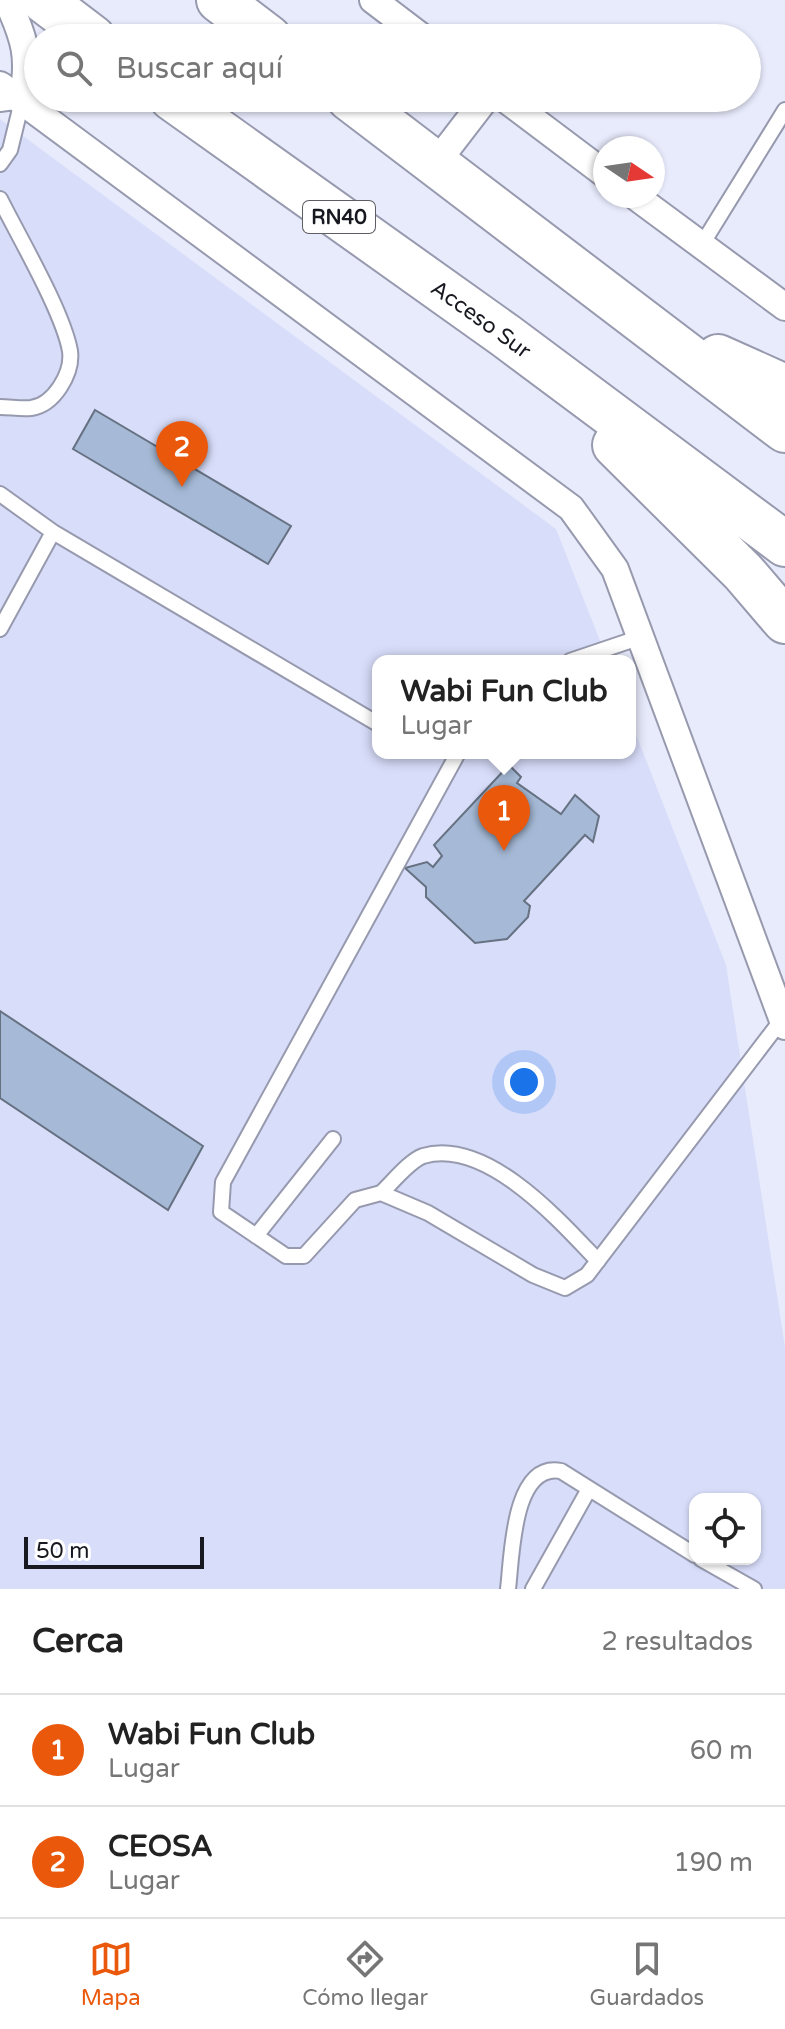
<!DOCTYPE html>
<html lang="es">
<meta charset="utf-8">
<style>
:root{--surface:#fff;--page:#f6f6f6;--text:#222;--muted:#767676;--line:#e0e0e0;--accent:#ea580c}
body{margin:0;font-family:"Varela Round",sans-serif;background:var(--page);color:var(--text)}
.controls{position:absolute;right:24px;bottom:24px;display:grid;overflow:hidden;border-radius:16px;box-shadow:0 2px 6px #0004}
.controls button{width:72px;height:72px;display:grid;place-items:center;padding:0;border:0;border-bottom:2px solid var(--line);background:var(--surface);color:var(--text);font:40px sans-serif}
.compass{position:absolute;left:593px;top:136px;width:72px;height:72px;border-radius:50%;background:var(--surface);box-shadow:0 2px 6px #0004;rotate:103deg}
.scale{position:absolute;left:24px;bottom:20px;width:180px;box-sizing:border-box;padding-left:8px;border:4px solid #181920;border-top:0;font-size:22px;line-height:28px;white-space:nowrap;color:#181920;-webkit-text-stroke:6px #fff;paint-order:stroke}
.you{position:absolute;left:524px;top:1082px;width:28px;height:28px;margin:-20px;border:6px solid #fff;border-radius:50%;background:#1a73e8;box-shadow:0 0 0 12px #1a73e833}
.badge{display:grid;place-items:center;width:52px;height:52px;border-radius:50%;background:var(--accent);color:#fff;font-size:26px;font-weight:700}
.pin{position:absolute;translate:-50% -66px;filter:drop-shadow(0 2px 4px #0008)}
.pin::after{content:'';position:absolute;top:42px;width:28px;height:24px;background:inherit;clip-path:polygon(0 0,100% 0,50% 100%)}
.popup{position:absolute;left:372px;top:655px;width:264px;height:104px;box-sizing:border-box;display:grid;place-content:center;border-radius:16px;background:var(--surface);filter:drop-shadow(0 2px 6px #0005);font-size:26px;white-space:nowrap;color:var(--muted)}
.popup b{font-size:30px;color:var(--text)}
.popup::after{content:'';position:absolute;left:50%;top:100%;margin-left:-16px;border:16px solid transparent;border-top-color:var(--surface)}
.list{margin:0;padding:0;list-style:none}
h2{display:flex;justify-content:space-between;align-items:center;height:104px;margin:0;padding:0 32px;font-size:34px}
h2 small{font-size:26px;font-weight:400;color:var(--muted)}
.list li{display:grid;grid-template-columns:52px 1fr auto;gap:24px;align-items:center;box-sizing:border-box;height:112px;padding:0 32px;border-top:2px solid var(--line)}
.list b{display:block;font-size:30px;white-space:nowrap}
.list p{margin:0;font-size:26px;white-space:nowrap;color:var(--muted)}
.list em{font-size:26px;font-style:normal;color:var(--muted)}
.icon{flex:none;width:44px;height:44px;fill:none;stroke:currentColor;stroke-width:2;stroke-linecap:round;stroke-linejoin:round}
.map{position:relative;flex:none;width:785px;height:1589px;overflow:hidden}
.search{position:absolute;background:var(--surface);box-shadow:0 2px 6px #0004;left:24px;right:24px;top:24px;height:88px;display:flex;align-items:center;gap:20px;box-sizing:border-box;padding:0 28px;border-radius:44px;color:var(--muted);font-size:30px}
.sheet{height:328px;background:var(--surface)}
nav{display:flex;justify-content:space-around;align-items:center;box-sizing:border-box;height:112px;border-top:2px solid var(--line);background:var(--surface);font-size:22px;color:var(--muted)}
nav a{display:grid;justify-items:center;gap:4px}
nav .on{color:var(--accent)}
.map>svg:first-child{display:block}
.built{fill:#d8ddfa;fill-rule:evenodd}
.building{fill:#a6bad7;stroke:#667182;stroke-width:2}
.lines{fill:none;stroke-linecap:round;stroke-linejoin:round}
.service-casing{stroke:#979aae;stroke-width:18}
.minor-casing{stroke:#979aae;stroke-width:30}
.motorway-casing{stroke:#979aae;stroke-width:48}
.service{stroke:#fff;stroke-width:14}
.minor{stroke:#fff;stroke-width:26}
.motorway{stroke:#fff;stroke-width:44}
.labels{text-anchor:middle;stroke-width:6;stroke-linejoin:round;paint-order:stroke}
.shield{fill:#fff;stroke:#5d5e63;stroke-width:2}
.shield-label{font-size:20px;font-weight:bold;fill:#181920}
.street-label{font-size:22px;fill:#181920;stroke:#fff}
</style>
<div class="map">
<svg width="785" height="1589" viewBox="0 0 785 1589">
<rect width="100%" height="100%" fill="#e8ebfc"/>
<path class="built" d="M0 119 556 529 608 661H378V753H630V719L726 965 785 1347V1589H0ZM695 1499H755V1559H695Z"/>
<path class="building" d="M95 410 291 526 268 564 73 449Z
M509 765 521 777 517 783 561 814 575 795 599 816 593 842 585 835 524 901 530 906 528 917 507 939 475 943 426 897V887L405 868 427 862 433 867 442 856 434 845Z
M0 1011 203 1146 168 1210 0 1098Z"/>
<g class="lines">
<g class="service-casing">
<path id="service" d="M0 104 22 101 10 150 0 164
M0 199C19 237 63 312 70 351 73 373 54 405 31 408 21 409 10 407 0 407
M701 246 785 110
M0 494 53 532 378 724
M0 629 53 532
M570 661 641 637
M458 753 223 1182 221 1212 286 1256H304L355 1200 381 1193 428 1213 533 1275 565 1288 587 1275 783 1018
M381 1193C392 1183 409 1161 423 1156 486 1137 560 1221 598 1261
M256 1236 333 1139
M701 1559 754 1589
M508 1589C512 1558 512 1462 561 1471L695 1555
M533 1589 589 1489"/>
</g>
<g class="minor-casing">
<path id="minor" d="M7 0C25 39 31 58 22 101
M373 0 423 38
M0 85 571 508 615 569 785 1026
M504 98 605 174
M436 163 486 98
M635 196 785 307"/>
</g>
<g class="motorway-casing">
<g id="motorway">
<path d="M43 0 93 38"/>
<path d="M219 0 269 38"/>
<path id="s1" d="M172 98 506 336 785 544"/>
<path d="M349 98 785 430"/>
<path d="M718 357 785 387"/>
<path d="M615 445 743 572 785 621"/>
</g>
</g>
<use href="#service" class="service"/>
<use href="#minor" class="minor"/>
<use href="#motorway" class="motorway"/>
</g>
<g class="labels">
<rect class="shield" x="303" y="201" width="72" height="32" rx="6"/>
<g class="shield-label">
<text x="339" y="224">RN40</text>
</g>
<g class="street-label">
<text dy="8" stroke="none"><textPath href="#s1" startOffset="380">Acceso Sur</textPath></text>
</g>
</g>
</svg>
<div class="controls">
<button><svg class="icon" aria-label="locate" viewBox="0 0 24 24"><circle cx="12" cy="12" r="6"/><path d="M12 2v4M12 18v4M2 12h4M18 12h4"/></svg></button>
</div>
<svg class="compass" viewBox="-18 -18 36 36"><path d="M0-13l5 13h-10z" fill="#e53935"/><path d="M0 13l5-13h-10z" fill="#767676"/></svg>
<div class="scale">50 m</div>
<div class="you"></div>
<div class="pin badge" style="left:504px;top:851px">1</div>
<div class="popup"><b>Wabi Fun Club</b>Lugar</div>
<div class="pin badge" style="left:182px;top:487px">2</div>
<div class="search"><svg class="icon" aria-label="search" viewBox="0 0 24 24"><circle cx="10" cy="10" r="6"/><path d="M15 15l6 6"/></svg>Buscar aquí</div>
</div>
<section class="sheet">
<h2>Cerca<small>2 resultados</small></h2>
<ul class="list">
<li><span class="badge">1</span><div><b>Wabi Fun Club</b><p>Lugar</p></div><em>60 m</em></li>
<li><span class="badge">2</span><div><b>CEOSA</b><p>Lugar</p></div><em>190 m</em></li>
</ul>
</section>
<nav>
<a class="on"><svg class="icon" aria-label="map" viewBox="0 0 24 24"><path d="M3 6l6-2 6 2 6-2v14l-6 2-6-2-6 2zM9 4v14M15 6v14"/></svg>Mapa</a>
<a><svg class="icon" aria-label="directions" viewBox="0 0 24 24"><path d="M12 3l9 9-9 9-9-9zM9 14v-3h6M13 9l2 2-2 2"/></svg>Cómo llegar</a>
<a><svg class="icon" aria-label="saved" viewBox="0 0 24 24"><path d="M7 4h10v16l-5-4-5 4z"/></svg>Guardados</a>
</nav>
